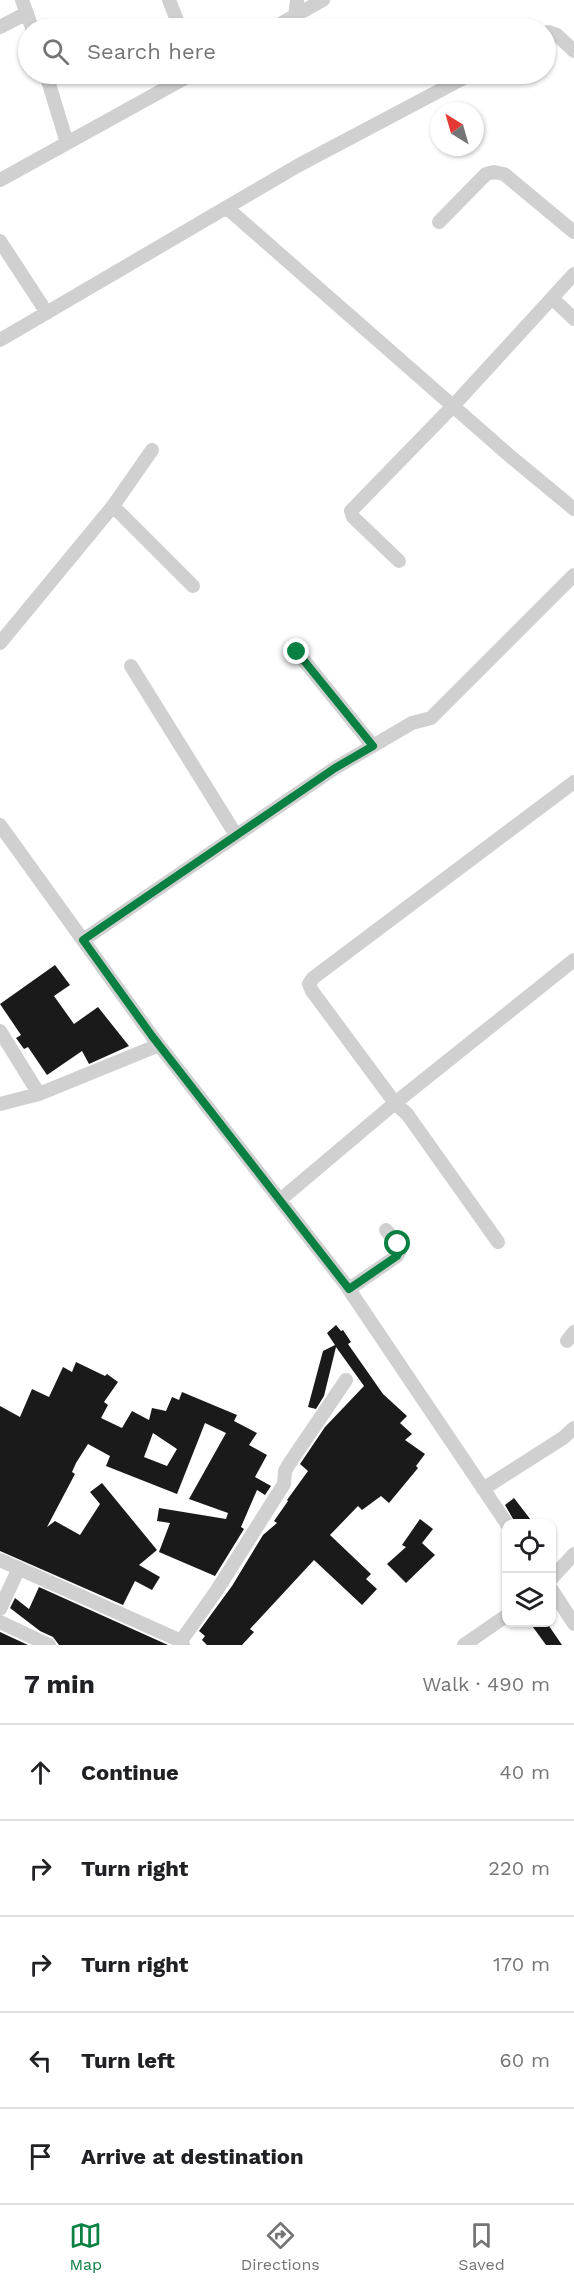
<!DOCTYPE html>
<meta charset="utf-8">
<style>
:root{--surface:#fff;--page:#f6f6f6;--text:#202124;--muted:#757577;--line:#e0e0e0;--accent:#0b8043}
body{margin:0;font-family:"Work Sans",sans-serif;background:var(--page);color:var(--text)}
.controls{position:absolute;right:18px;bottom:18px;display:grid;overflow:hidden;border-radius:12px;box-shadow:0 2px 4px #0004}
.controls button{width:54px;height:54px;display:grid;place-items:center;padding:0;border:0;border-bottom:2px solid var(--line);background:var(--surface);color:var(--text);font:30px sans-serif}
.compass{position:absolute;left:430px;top:102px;width:54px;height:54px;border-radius:50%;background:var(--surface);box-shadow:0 2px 4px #0004;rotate:323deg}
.stop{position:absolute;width:18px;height:18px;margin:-14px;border:4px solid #0b8043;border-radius:50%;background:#fff}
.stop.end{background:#0b8043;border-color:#fff;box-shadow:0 2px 6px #0008}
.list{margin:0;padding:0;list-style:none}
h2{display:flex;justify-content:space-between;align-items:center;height:78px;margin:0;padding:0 24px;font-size:26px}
h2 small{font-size:20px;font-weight:400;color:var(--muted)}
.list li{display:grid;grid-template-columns:39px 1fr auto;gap:18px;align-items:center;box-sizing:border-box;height:96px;padding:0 24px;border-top:2px solid var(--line)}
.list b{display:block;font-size:22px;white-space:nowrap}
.list em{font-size:20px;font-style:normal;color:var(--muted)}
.icon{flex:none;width:33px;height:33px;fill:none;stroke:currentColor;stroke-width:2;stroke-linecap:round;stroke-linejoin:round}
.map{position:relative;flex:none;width:574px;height:1645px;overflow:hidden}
.search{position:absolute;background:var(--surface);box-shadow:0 2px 4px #0004;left:18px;right:18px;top:18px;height:66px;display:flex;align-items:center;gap:15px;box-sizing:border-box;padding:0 21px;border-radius:33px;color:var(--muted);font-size:22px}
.sheet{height:558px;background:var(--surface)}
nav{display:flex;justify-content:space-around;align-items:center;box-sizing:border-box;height:84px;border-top:2px solid var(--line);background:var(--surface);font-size:16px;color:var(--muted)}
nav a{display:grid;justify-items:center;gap:3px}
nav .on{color:var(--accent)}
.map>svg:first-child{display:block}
.building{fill:#1a1a1a;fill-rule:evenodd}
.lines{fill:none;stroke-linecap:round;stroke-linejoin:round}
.minor{stroke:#d0d0d0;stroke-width:14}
.route{stroke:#0b8043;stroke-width:8}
</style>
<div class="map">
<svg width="574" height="1645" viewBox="0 0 574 1645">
<rect width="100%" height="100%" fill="#fff"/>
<path class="building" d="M55 965 70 985 54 996 74 1024 98 1007 129 1046 89 1064 82 1051 47 1075 28 1047 24 1049 16 1038 21 1035 0 1004Z
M336 1325 341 1331 343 1330 351 1342 348 1344 383 1394 407 1416 400 1423 412 1434 405 1440 425 1454 416 1466 418 1468 389 1503 381 1496 362 1510 358 1506 330 1535 371 1574 366 1579 377 1589 362 1605 314 1560 250 1629 254 1632 242 1645H207L202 1640 205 1636 199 1631 232 1586 263 1535 277 1523 274 1521 288 1501 287 1500 308 1471 300 1464 325 1427 364 1386 336 1347 324 1396 316 1409 308 1407 323 1351 335 1345 327 1333Z
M76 1362 105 1376 107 1374 118 1382 104 1402 108 1405 101 1418 122 1428 132 1411 149 1420 152 1408 166 1411 172 1397 179 1400 182 1392 237 1415 234 1421 257 1433 249 1445 267 1455 255 1477 271 1486 265 1495 257 1490 241 1527 244 1529 215 1576 159 1552 170 1523 157 1521 159 1508 226 1519 228 1513 189 1499 226 1433 205 1423 177 1494 106 1466 110 1456 88 1444 76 1463 72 1472 75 1474 47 1527 55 1521 80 1535 100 1504 90 1492 102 1483 157 1550 139 1565 160 1577 152 1590 135 1581 123 1605 0 1551V1406L20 1417 32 1389 49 1397 63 1367 72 1372ZM153 1433 177 1449 167 1466 144 1457Z
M514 1498 534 1524H516L505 1505Z
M420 1519 433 1529 422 1543 435 1555 406 1583 387 1564 406 1547 402 1545Z
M39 1587 168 1645H59L53 1637 40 1631 10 1608 15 1598 29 1609Z
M530 1623H547L562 1645H546Z
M0 1632 28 1645H0Z"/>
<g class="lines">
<path class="minor" d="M22 0 32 28
M169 0 180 28
M295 16 297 0
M0 27 27 13
M273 28 323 0
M546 34 548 32 557 35 574 51
M46 74 67 143
M0 180 192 74
M227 208 511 457 574 509
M439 222 486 174 494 172 504 174 574 232
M0 241 47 313
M552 298 574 319
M0 340 299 165 471 74
M113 506 193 586
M399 561 353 517 351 511 453 406 574 274
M0 643 113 506 152 450
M297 652 373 746
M131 666 236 835
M0 825 152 1036 346 1285 507 1524
M83 940 335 768 412 723 431 718 574 575
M0 1031 39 1094
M0 1104 39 1094 159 1045
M280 1200 395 1103 574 960
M498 1242 407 1114 395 1103 312 991 309 984 313 978 574 782
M349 1289 397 1256 400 1251 397 1243 386 1230
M567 1341 574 1332
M483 1489 563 1438 574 1428
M0 1560 181 1641 183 1645
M552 1578 574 1554
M552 1590 574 1624
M0 1609 19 1568
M0 1622 49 1645
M181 1641 217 1590 284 1484 285 1471 289 1464 346 1380
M464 1645 506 1616"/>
</g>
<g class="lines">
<path class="route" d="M297 652 373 746 335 768 83 940 152 1036 349 1289 397 1256 400 1251 398 1244"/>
</g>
</svg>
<div class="controls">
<button><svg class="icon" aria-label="locate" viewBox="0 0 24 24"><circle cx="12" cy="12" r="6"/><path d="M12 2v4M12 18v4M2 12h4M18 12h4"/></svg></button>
<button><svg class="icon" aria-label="layers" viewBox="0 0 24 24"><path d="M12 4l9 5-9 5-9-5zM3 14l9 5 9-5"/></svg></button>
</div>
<svg class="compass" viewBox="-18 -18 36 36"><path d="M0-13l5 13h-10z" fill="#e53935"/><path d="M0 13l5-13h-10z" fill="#757577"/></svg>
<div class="stop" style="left:398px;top:1244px"></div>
<div class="stop end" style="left:297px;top:652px"></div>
<div class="search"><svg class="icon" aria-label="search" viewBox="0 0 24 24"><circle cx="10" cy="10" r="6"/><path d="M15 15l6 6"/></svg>Search here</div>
</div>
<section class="sheet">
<h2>7 min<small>Walk · 490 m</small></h2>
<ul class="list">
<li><svg class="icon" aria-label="ahead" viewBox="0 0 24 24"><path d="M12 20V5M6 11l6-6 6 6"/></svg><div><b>Continue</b></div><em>40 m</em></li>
<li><svg class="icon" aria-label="right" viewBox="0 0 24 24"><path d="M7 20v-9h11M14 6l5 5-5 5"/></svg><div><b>Turn right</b></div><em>220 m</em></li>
<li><svg class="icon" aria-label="right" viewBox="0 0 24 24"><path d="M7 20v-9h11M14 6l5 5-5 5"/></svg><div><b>Turn right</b></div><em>170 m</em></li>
<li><svg class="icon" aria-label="left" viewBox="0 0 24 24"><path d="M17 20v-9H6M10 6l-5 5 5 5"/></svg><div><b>Turn left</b></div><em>60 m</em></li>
<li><svg class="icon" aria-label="arrive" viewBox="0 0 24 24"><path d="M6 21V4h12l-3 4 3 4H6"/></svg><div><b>Arrive at destination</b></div></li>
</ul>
</section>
<nav>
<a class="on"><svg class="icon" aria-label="map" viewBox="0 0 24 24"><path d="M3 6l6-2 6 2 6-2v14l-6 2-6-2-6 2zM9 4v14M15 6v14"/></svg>Map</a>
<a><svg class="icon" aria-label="directions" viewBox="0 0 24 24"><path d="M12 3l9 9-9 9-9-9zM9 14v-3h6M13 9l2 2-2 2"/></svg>Directions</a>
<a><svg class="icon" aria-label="saved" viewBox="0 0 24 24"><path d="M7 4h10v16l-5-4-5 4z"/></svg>Saved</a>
</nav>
